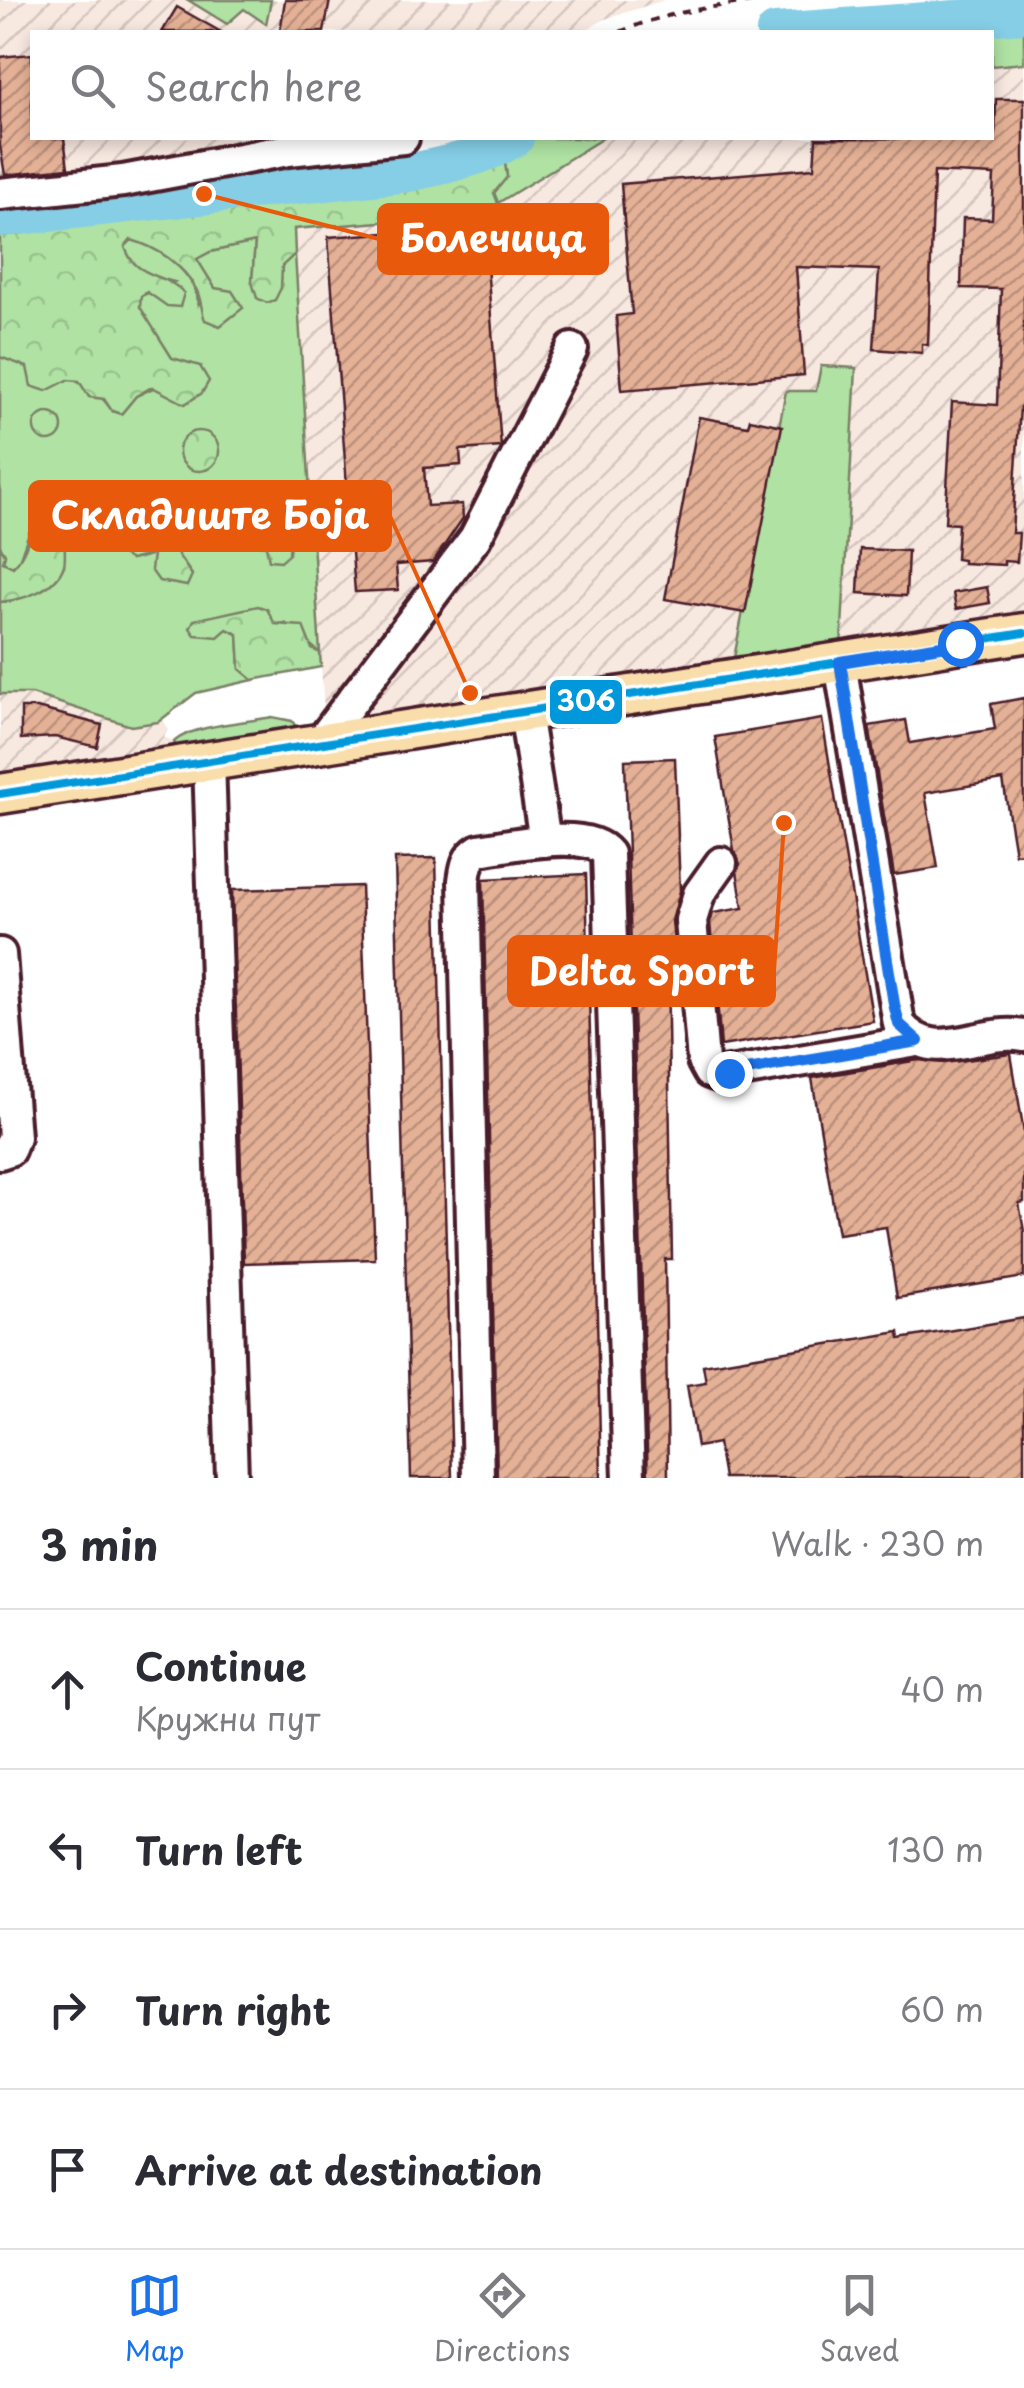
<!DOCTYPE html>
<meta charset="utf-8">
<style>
:root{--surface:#fff;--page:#f7f7f7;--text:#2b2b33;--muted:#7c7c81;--line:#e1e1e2;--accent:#1a73e8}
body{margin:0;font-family:"Playpen Sans",sans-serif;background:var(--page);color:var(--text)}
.stop{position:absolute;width:30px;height:30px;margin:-22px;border:8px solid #1a73e8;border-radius:50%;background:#fff}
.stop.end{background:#1a73e8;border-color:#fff;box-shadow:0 2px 10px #0008}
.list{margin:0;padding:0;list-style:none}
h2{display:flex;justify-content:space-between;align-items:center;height:130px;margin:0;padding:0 40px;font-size:42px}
h2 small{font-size:32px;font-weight:400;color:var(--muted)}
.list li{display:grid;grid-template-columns:65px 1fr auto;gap:30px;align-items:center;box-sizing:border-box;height:160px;padding:0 40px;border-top:2px solid var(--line)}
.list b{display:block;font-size:38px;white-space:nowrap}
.list p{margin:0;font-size:32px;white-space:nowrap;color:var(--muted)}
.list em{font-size:32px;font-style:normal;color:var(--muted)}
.icon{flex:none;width:55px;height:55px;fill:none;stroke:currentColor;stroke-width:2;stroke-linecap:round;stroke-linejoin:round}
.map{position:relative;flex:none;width:1024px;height:1478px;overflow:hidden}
.search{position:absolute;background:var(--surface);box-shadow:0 5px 15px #0003;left:30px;right:30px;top:30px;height:110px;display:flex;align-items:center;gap:25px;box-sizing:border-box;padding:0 35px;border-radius:0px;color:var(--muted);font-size:38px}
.sheet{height:770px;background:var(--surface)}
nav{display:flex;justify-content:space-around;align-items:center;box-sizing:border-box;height:140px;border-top:2px solid var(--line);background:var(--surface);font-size:28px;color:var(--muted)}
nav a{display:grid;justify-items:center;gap:5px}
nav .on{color:var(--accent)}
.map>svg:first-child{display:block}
.industrial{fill:url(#industrial-furrows)}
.grass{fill:#afe2a3;stroke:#7c8067;stroke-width:2.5;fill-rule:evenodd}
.forest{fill:url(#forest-crowns);stroke:#7c8067;stroke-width:2.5}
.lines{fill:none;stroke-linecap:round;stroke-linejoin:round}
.river{stroke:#85cee6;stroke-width:38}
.building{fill:url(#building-hatch);stroke:#4a1f2b;stroke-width:2.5}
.minor-casing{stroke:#4a1f2b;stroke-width:38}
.major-casing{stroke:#4a1f2b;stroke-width:45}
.path{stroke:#4a1f2b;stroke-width:4;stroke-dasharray:8 8;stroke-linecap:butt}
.minor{stroke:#fff;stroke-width:30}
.major{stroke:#f9ddab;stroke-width:38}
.bus-1-casing{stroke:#fff;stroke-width:15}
.bus-1{stroke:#0098da;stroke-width:8}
.route{stroke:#1a73e8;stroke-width:12}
.leader{fill:none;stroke:#e8590c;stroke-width:4}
.callout-dot{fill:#e8590c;stroke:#fff;stroke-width:4}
.callout{fill:#e8590c;stroke:#e8590c;stroke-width:4}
.callout-label{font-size:38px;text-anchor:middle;font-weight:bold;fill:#fff}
.line-badge{stroke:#fff;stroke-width:4}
.badge-label{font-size:28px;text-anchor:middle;font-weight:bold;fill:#fff}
</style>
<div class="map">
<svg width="1024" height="1478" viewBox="0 0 1024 1478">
<defs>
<pattern id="industrial-furrows" width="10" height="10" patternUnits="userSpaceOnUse" patternTransform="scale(2.5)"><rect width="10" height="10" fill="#f7e8e0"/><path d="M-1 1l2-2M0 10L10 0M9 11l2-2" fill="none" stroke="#d5c7c0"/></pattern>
<pattern id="forest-crowns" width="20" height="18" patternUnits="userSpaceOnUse" patternTransform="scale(2.5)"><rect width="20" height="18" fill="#afe2a3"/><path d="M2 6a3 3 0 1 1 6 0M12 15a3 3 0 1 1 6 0" fill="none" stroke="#98c18c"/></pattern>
<pattern id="building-hatch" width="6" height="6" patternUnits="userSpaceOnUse" patternTransform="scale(2.5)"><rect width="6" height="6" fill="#e4b196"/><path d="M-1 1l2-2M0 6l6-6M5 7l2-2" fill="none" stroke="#bb8f7b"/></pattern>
</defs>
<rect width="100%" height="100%" fill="#fff"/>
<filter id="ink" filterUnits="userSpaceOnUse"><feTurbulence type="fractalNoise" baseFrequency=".01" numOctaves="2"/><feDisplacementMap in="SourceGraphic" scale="20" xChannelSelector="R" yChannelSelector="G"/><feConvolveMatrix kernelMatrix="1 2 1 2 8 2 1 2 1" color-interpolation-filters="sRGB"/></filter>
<g filter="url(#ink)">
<path class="industrial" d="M0 0H188L226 24 244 9 266 23 271 0H664L605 19 582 32H32V138H313L0 186Z
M1024 57V617L841 647 856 369 821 366 816 391 786 392 733 663 325 727 293 229 480 214 603 138H992V60Z
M0 694H32L131 726 163 719 168 729 164 737 174 742 177 750 0 778Z"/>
<path class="grass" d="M188 0H271L266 24 244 9 227 24Z
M1024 26V63L992 66V32H927Z
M534 138H603L498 203 494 193 507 177 504 157Z
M132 240C139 242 149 244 155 247 174 258 199 284 198 305L215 288 196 259 210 252 255 242 252 282 281 288V266L295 254 320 653 285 623 227 629 238 634 240 669 253 680 196 693 158 722 131 726 32 694H0V602L13 601 64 566 62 517 32 524 19 561 12 567 3 562 5 554 0 546V357C37 370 91 375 112 411L121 414 136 396 200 366 172 358 139 307 141 296 174 282C151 276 133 271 124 247ZM127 516 138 520V534L178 555 192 575 154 554 131 560 117 540 126 530Z
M821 366 856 368 841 647 733 663 786 391H816Z
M272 717 292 721 299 731 177 750 174 742C191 725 248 722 272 717Z"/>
<path class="forest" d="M504 157 507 177 494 193 498 203 480 214 294 229 295 254 282 266 281 288 275 300 267 303 257 298 252 282 255 242 210 252 197 259 215 288 232 291 243 308 220 326 205 320C201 310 201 297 196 289 183 265 157 247 131 240L125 247C136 280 164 271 184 293L180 307 167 306 147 292 141 296 140 307 172 358 200 366 209 381 202 393 185 404 152 387 136 396 121 414 112 411 104 399 89 397 79 381 68 380 46 391 31 386 27 367 0 357V236L409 182 458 174Z
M34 427a14 14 0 1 1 28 0a14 14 0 1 1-28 0Z
M179 451a20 20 0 1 1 40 0a20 20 0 1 1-40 0Z
M135 487 147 499 145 514 138 520V534L153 541 166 530 176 535 178 555 192 575 187 586 159 581 151 570 153 554 131 560 117 552V540C130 526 128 517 118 501L123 492Z
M43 507H57L62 517 76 513 86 521 82 533 65 539C64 547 66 558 64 565 56 590 23 600 0 602V546L5 554 3 562 13 567C28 553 31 525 43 507Z
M241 511H252L258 522 254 534 258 538 283 531 290 540 289 554 281 561 269 560 266 546 233 541 232 532Z
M258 606 267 609 275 624 303 626 312 649 320 653 321 667 253 680 240 669 238 634 227 629 218 637 195 635 190 628 194 620Z"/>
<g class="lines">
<path class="river" d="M775 32 1024 14
M0 218 408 173C445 165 482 158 515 138"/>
</g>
<path class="building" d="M285 0H330L324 32H280Z
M177 7 221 32H162Z
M32 54V138H64L68 168 5 175 0 146V57Z
M996 99H1024V407H1020L1012 533H1019L1017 562 1004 561V565L963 563V560L956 559 958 524 945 523 952 402 997 405 1001 289 961 288 963 218 992 219 994 175 934 172 928 345 922 344V353L874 349 879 270 796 267 804 375 622 390 616 316 632 314 621 184 814 168 816 138 995 139Z
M484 226 501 447 460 450 461 465 424 468 427 506 462 504 463 518 433 562 396 565 398 590 355 592 328 237Z
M699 417 748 426 750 419 782 426 745 613 665 599Z
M860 549 908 551 906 596 858 593Z
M987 587 990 603 956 609 953 593Z
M1024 698V853L1015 854 1003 780 925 793 938 868 894 875 869 726 906 720 910 743 995 729 991 704Z
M21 708H37L102 725 97 747 55 737 21 739Z
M822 719 873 1021 721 1046 710 922 713 913 743 908 737 871 740 864 734 850 715 737Z
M675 758 680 891 672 921 676 964H667L672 1259H665L668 1478H648L625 760Z
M436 858 452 1478H411L395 859Z
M586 874 601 1478H497L483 879Z
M361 886 375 1259 244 1263 232 890Z
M1011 1054 1024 1133V1202L1019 1203 1024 1231V1277L897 1298 886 1227 838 1234 812 1078 919 1060 944 1063Z
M1024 1318V1478H724L718 1443 697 1447 687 1385 706 1382 703 1365 899 1332 900 1339Z"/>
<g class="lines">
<g class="minor-casing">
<path id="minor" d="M0 194 123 181 288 150 403 138
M840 663 899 1024C935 1068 979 1027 1024 1036
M525 712 545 841
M320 743 475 538 572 349
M209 760 232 1478
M721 863 699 894 691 920 703 1061 709 1072 717 1075 729 1073 917 1041
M0 954 14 1137 9 1150 0 1153
M478 1478 464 881C466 868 466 858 479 850 510 846 587 827 608 854L629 1478"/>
</g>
<g class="major-casing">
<path id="major" d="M0 794 1024 633"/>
</g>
<path class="path" d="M620 32C668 11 717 6 769 0"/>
<use href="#minor" class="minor"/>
<use href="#major" class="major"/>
<g class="bus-1-casing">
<path id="bus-1" d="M0 794 1024 633"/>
</g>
<use href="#bus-1" class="bus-1"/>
</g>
</g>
<g class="lines" filter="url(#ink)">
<path class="route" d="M729 1073 918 1041 899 1024 894 1004 840 662 960 643"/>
</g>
<path class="leader" d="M204 194L379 239M470 693L390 516M784 823L774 971"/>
<g class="callout-dot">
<circle cx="204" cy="194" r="10"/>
<circle cx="470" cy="693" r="10"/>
<circle cx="784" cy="823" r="10"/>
</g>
<g class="callout">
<rect x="379" y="205" width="228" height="68" rx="10"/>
<rect x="30" y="482" width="360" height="68" rx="10"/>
<rect x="509" y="937" width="265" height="68" rx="10"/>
</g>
<g class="callout-label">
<text x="493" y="252">Болечица</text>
<text x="210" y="529">Складиште Боја</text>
<text x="642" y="985">Delta Sport</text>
</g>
<rect class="line-badge" x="548" y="678" width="76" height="48" rx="10" fill="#0098da"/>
<g class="badge-label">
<text x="586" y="711">306</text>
</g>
</svg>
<div class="stop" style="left:960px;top:643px"></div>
<div class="stop end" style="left:729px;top:1073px"></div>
<div class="search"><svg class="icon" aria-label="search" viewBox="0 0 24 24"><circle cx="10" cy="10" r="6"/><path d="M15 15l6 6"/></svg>Search here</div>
</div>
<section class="sheet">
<h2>3 min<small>Walk · 230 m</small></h2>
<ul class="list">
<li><svg class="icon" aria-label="ahead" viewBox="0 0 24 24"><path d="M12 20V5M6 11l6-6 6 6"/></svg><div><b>Continue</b><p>Кружни пут</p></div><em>40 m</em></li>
<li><svg class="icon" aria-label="left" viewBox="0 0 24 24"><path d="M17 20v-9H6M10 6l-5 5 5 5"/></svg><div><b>Turn left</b></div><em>130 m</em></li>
<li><svg class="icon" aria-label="right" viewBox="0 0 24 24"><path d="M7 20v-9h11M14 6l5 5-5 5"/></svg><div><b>Turn right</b></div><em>60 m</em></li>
<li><svg class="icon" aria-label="arrive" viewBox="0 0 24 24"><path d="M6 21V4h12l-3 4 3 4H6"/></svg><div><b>Arrive at destination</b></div></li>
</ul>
</section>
<nav>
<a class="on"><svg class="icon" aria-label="map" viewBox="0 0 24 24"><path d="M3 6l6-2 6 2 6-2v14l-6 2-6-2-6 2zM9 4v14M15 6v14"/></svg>Map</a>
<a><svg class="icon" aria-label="directions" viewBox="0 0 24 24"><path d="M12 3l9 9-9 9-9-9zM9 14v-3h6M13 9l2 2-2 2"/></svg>Directions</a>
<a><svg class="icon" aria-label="saved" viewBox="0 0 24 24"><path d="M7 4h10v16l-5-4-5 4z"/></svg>Saved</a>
</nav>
